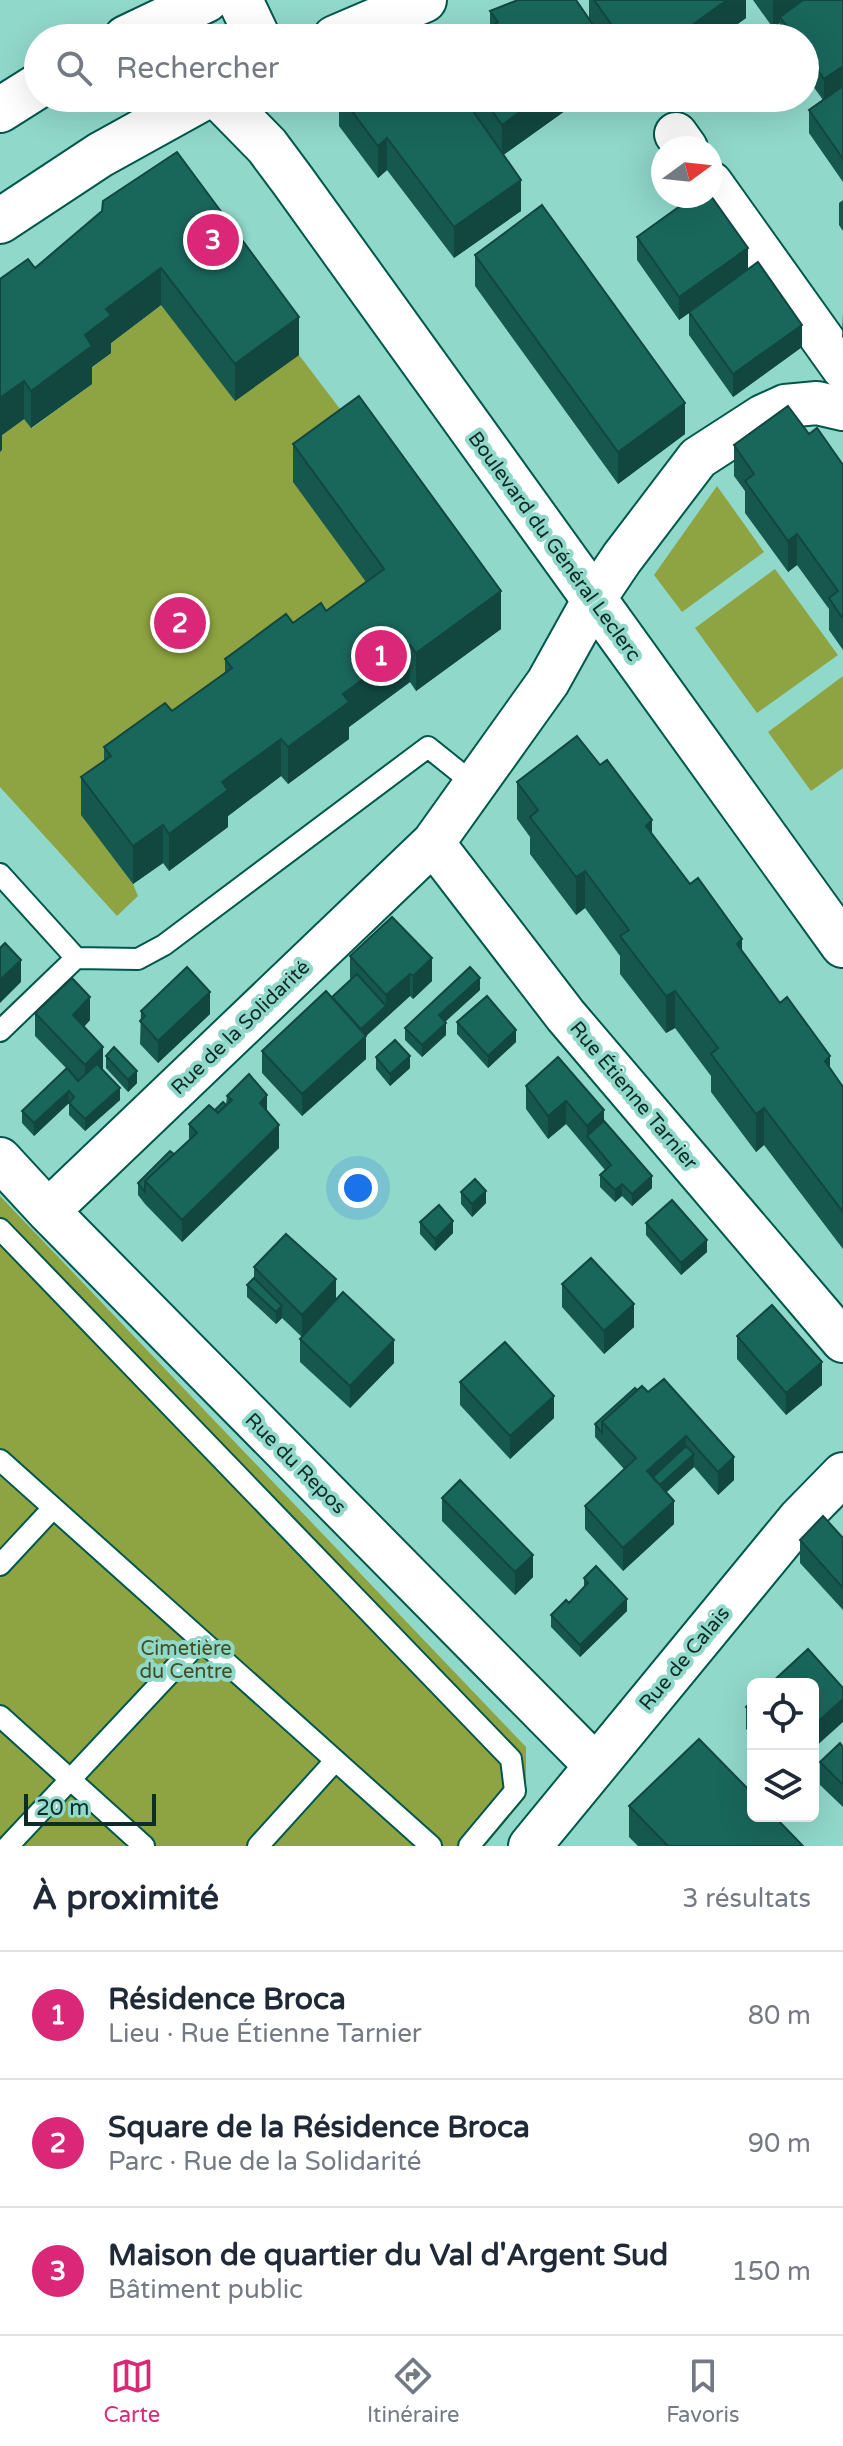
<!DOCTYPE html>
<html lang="fr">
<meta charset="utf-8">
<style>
:root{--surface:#fff;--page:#f6f6f7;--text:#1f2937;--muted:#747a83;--line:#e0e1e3;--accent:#db2777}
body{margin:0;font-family:"Varela Round",sans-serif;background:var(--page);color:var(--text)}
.controls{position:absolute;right:24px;bottom:24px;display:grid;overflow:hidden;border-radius:12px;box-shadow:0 8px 32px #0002}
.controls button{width:72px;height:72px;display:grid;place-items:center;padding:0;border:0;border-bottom:2px solid var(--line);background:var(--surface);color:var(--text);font:40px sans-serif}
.compass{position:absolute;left:651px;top:136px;width:72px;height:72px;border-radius:50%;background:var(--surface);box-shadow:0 8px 32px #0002;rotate:75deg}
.scale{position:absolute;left:24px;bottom:20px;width:132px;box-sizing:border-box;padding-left:8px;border:4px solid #0d2c27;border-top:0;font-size:22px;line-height:28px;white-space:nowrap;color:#0d2c27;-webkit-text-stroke:6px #90d8ca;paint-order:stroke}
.you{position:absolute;left:358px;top:1188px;width:28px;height:28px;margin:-20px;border:6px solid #fff;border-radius:50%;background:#1a73e8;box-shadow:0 0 0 12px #1a73e833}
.badge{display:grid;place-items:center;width:52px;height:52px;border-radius:50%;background:var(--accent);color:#fff;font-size:26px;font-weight:700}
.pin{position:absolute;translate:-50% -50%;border:4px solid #fff;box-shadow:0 2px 8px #0006}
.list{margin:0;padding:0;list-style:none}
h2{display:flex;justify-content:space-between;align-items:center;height:104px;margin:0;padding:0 32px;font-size:34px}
h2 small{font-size:26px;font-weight:400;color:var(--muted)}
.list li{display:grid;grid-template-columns:52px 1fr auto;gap:24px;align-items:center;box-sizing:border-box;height:128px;padding:0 32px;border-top:2px solid var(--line)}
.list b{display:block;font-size:30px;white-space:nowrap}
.list p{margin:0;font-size:26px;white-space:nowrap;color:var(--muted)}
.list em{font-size:26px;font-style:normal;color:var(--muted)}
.icon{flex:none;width:44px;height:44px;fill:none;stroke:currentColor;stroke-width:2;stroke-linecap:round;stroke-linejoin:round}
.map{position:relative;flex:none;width:843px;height:1846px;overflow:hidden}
.search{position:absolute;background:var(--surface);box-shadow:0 8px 32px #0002;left:24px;right:24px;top:24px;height:88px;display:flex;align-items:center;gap:20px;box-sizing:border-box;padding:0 28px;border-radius:44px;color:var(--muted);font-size:30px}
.sheet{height:488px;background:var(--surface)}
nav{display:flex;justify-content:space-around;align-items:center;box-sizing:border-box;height:112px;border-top:2px solid var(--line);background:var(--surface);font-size:22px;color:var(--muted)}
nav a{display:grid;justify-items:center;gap:4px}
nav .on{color:var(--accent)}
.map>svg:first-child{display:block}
.green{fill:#8ea442}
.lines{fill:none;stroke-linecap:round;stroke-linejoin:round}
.lane-casing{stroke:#00574c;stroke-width:24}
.street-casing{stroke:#00574c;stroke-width:46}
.secondary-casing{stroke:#00574c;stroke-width:48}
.lane{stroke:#fff;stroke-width:20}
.street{stroke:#fff;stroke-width:42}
.secondary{stroke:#fff;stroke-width:44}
.wall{fill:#16584e}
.shaded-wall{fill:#124740}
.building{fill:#19665b;stroke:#124740;stroke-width:2}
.labels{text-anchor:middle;stroke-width:8;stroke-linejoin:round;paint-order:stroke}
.street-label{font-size:20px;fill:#0d2c27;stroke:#90d8ca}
.park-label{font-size:20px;fill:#424d22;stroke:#90d8ca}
</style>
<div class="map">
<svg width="843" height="1846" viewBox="0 0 843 1846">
<rect width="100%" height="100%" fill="#90d8ca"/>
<path class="green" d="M161 305 299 355 359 434 384 606 82 815 133 884 138 896 117 916 0 787V436L24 419 32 428 92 384 85 373 111 353 106 347Z
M717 486 764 552 682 612 654 575Z
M775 569 838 655 757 713 695 628Z
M843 676V768L811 791 768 732Z
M0 1196 526 1747V1797L485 1846H0Z"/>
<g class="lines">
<g class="lane-casing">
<path id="lane" d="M0 874 76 958
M0 1031 76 958 138 959 164 945 428 747 474 784
M0 1229 511 1759 515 1791 469 1846
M0 1460 431 1846
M0 1565 53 1508
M0 1716 144 1846
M8 1846 201 1640
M258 1846 335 1761"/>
</g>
<g class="street-casing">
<path id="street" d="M676 134 686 148
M711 183 843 368
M433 843 566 1016 843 1341
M0 1159 48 1211 595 1765
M48 1211 433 843 548 682 593 601 622 558 698 458 763 416 785 406 817 403 843 409
M530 1846 799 1519 843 1474"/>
</g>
<g class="secondary-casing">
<path id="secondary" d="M240 0 258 38
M126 38 206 0
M335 38 424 0
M220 98 267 146 293 181 843 945
M0 110 38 86
M0 221 100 155 203 98"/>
</g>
<use href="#lane" class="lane"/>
<use href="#street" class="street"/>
<use href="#secondary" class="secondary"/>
</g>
<path class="wall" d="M589 0H746V18L718 38H476L490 28V11L589 19Z
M753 0H843V182L809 133V110L823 100 805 75V38H780V23L773 28Z
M339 98H583L503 155 521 211 454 258 387 170 378 178 339 126Z
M843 200V231L839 225V203Z
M102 211 299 355 235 401 161 305 111 343V353L92 367V384L31 428 24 419 2 435V450L0 279 35 268Z
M637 237 748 270 802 347 733 397 689 335V313L679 320 637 260Z
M475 255 685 434 618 484 475 286Z
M843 313V338L842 337Z
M809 434 843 465V650L829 630V609L797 565 788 572 745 513V491L734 476V445Z
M293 444 501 629 416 691 410 682 349 727V739L288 784 281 776 228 816V827L169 871 163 863 133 884 81 815V777L104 761V747L172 711 225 673V659L293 623 326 611 366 582 293 482Z
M517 782 652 834 843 1087V1249L764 1145 756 1152 711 1092V1076L675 1028 666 1033 620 974V956L585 908 576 915 530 854V837L517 819Z
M350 956 432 981 413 999 410 996 366 1036V1059L302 1116 262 1073V1051L332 997 351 980 350 978Z
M480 990 445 1022 446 1035 422 1057 405 1040V1028Z
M141 1011 210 1014 158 1063 140 1044Z
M35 1013 90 1020 84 1027 103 1070 120 1100 85 1131 69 1115V1103L34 1136 22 1123V1111L66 1068 35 1036Z
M457 1022 516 1042 488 1068 457 1034Z
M106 1056 137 1083 128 1092 106 1068Z
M376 1057 410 1068 390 1086 376 1069Z
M558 1057 652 1188 632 1206 622 1196 615 1202 600 1187V1175L605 1170 566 1124 548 1139 526 1109V1086Z
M227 1096 267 1112 279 1148 182 1242 145 1204 138 1195V1183L174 1154 189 1141V1124L226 1105Z
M461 1192 486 1203 472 1217 461 1204Z
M420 1222 453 1233 435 1251 420 1234Z
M646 1223 707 1252 681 1275 646 1235Z
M254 1267 336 1300 394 1363 350 1408 300 1362V1339L302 1337 282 1318 276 1324 247 1297V1285L254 1278Z
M562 1284 634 1327 604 1354 562 1307Z
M737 1336 822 1385 786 1415 737 1359Z
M460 1382 554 1418 510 1459 460 1405Z
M635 1388 734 1480 718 1495 694 1467 666 1492 674 1524 623 1571 585 1529V1506L624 1469 595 1437V1424Z
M442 1498 533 1577 515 1595 442 1521Z
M843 1538V1610L800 1563V1540Z
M584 1578 627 1611 580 1657 551 1627V1615L569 1603 584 1587Z
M753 1700V1737L746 1729V1707Z
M843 1747V1807L820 1785V1762Z
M629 1806 803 1846H638L629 1837Z"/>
<path class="shaded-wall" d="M727 0H746V18L718 38H674Z
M773 0H811L780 17V23L773 28Z
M843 66V89L824 102V79Z
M539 98H583L502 156V125Z
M387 138V170L378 178V146Z
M521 180V211L454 258V227Z
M748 248V271L679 320V297Z
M161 268V305L111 343V353L92 367V384L31 428V391L85 335 106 309Z
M299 317V355L235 401V364Z
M802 325V347L733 397V374Z
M24 381V419L2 435V450L0 452V398Z
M685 403V434L618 484V452Z
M797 534V565L788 572V541Z
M501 591V629L416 691V653Z
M410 645V682L349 727V739L288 784V747L343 694Z
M281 739V776L228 816V827L169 871V834L222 782Z
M652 820V857L646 826Z
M163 825V863L133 884V846Z
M585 871V908L576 915V877Z
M742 939V977L737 944Z
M432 958V981L413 999V976Z
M21 960V982L0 1003V980Z
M410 974V996L366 1036V1059L302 1116V1094L355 1034 386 1006V995Z
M480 978V990L439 1027V1015Z
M675 991V1028L666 1033V996Z
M210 992V1014L158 1063V1041Z
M90 997V1020L73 1038V1015Z
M446 1023V1035L422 1057V1045Z
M516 1030V1042L488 1068V1056Z
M103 1047V1070L85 1088V1065Z
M410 1056V1068L390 1086V1074Z
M830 1056V1093L825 1061Z
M137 1071V1083L128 1092V1080Z
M120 1088V1100L85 1131V1119Z
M69 1091V1103L34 1136V1123Z
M267 1095V1118L260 1103Z
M566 1101V1124L548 1139V1116Z
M764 1108V1145L756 1152V1114Z
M604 1110V1133L587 1136V1148V1126Z
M279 1125V1148L182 1242V1220Z
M652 1176V1188L632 1206V1194Z
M622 1184V1196L615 1202V1190Z
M486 1191V1203L472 1217V1204Z
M453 1221V1233L435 1251V1239Z
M707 1240V1252L681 1275V1263Z
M336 1279V1302L302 1338V1315Z
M634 1304V1327L604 1354V1331Z
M282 1306V1318L276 1324V1312Z
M394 1340V1363L350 1408V1386Z
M822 1362V1385L786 1415V1393Z
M554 1396V1418L510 1459V1436Z
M686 1436V1459L653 1488 647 1471Z
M694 1454V1467L655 1503V1490Z
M734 1457V1480L718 1495V1472Z
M674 1501V1524L623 1571V1548Z
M533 1555V1577L515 1595V1572Z
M627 1599V1611L580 1657V1645Z
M843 1699V1722L813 1749V1726Z"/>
<path class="building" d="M518 0H576L602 38H476L498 22 490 11Z
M594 0H727L674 38H621Z
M803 0H843V66L824 79 805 52V38H795L780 17Z
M843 86V159L809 110Z
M342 98H464L521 180 454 227 387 138 378 146Z
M483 98H539L502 125Z
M177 152 299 317 235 364 161 268 106 309 111 315 85 335 92 346 31 391 24 381 0 398V279L28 259 35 268 102 211 103 201Z
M694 196H711L748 248 679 297 637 237Z
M542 205 685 403 618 452 475 255Z
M758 262 802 325 733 374 689 312Z
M359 396 501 591 416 653 410 645 343 694 349 702 288 747 281 739 222 782 228 790 169 834 163 825 133 846 81 777 111 756 104 747 165 703 172 711 232 668 225 659 286 614 293 623 321 603 326 611 384 569 293 444Z
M788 406 809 434 817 428 843 465V619L829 598 838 591 797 534 788 541 745 481 754 474 734 445Z
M577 736 600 765 607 760 652 820 646 826 690 884 698 878 742 939 737 944 780 1003 787 997 830 1056 825 1061 843 1087V1212L764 1108 756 1114 711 1054 718 1048 675 991 666 996 620 936 629 930 585 871 576 877 530 817 538 810 517 782Z
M392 917 432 958 413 976 410 974 386 995 350 956Z
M5 943 21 960 0 980V948Z
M187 967 210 992 158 1041 140 1021 145 1016 141 1011Z
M470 967 480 978 439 1015 446 1023 422 1045 405 1028Z
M357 974 386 1006 361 1029 332 997Z
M72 978 90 997 73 1015 103 1047 85 1065 35 1013Z
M326 991 366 1036 302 1094 262 1051Z
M487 996 516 1030 488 1056 457 1022Z
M395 1040 410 1056 390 1074 376 1057Z
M114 1047 137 1071 128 1080 106 1056Z
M558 1057 604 1110 587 1126 566 1101 548 1116 526 1086Z
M97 1064 120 1088 85 1119 69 1103 74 1097 69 1091 34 1123 22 1111 67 1068 78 1081Z
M249 1074 267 1095 260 1103 279 1125 182 1220 145 1181 197 1133 189 1124 209 1105 218 1113 232 1100 227 1096Z
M223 1102 226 1105 218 1113 215 1110Z
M604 1121 652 1176 632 1194 622 1184 615 1190 600 1175 611 1165 587 1136Z
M170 1151 174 1154 145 1181V1192L138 1183Z
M475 1179 486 1191 472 1204 461 1192Z
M672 1200 707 1240 681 1263 646 1223Z
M439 1205 453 1221 435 1239 420 1222Z
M286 1234 336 1279 302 1315 254 1267Z
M591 1258 634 1304 604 1331 562 1284Z
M254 1278 282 1306 276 1312 247 1285Z
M343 1292 394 1340 350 1386 300 1339Z
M772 1305 822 1362 786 1393 737 1336Z
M505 1342 554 1396 510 1436 460 1382Z
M664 1379 734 1457 718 1472 686 1436 647 1471 674 1501 623 1548 585 1506 636 1458 602 1422 642 1386 648 1392Z
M635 1388 637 1390 602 1422V1433L595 1424Z
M686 1446 694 1454 660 1485 653 1477Z
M460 1480 533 1555 515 1572 442 1498Z
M823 1516 843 1538V1588L800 1540Z
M596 1566 627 1599 580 1645 551 1615 566 1600 569 1603 588 1583 584 1578Z
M808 1649 843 1688V1699L813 1726V1684H770Z
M753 1700V1714L746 1707Z
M699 1739 753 1794V1816H774L803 1846H668L629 1806Z
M840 1743 843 1747V1785L820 1762Z"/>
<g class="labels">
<g class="street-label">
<text transform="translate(555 546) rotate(54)" y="7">Boulevard du Général Leclerc</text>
<text transform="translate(240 1027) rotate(-44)" y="7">Rue de la Solidarité</text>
<text transform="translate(634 1095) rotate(50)" y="7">Rue Étienne Tarnier</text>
<text transform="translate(296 1463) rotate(45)" y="7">Rue du Repos</text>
<text transform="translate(684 1658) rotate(-50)" y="7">Rue de Calais</text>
</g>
<g class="park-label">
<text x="186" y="1655">Cimetière<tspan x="186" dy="23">du Centre</tspan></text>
</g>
</g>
</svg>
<div class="controls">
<button><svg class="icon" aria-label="locate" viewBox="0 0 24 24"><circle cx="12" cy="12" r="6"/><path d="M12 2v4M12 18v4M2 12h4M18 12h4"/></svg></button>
<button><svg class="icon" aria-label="layers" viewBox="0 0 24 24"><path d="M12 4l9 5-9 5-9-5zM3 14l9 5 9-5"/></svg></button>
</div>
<svg class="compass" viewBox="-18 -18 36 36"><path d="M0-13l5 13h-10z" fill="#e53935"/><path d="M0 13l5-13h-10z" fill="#747a83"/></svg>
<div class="scale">20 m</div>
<div class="you"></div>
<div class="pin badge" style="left:381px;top:656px">1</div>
<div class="pin badge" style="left:180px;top:623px">2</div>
<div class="pin badge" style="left:213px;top:240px">3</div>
<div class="search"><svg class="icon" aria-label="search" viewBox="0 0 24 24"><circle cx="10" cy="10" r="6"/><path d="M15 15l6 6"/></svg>Rechercher</div>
</div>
<section class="sheet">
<h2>À proximité<small>3 résultats</small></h2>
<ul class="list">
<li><span class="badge">1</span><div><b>Résidence Broca</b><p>Lieu · Rue Étienne Tarnier</p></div><em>80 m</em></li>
<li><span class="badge">2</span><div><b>Square de la Résidence Broca</b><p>Parc · Rue de la Solidarité</p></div><em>90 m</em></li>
<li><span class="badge">3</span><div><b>Maison de quartier du Val d'Argent Sud</b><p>Bâtiment public</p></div><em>150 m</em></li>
</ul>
</section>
<nav>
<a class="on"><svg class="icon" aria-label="map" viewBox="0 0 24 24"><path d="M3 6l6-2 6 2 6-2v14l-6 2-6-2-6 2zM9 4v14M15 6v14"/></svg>Carte</a>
<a><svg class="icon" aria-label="directions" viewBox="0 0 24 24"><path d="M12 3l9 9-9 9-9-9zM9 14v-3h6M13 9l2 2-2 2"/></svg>Itinéraire</a>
<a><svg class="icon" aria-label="saved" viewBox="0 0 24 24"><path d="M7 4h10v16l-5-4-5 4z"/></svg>Favoris</a>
</nav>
